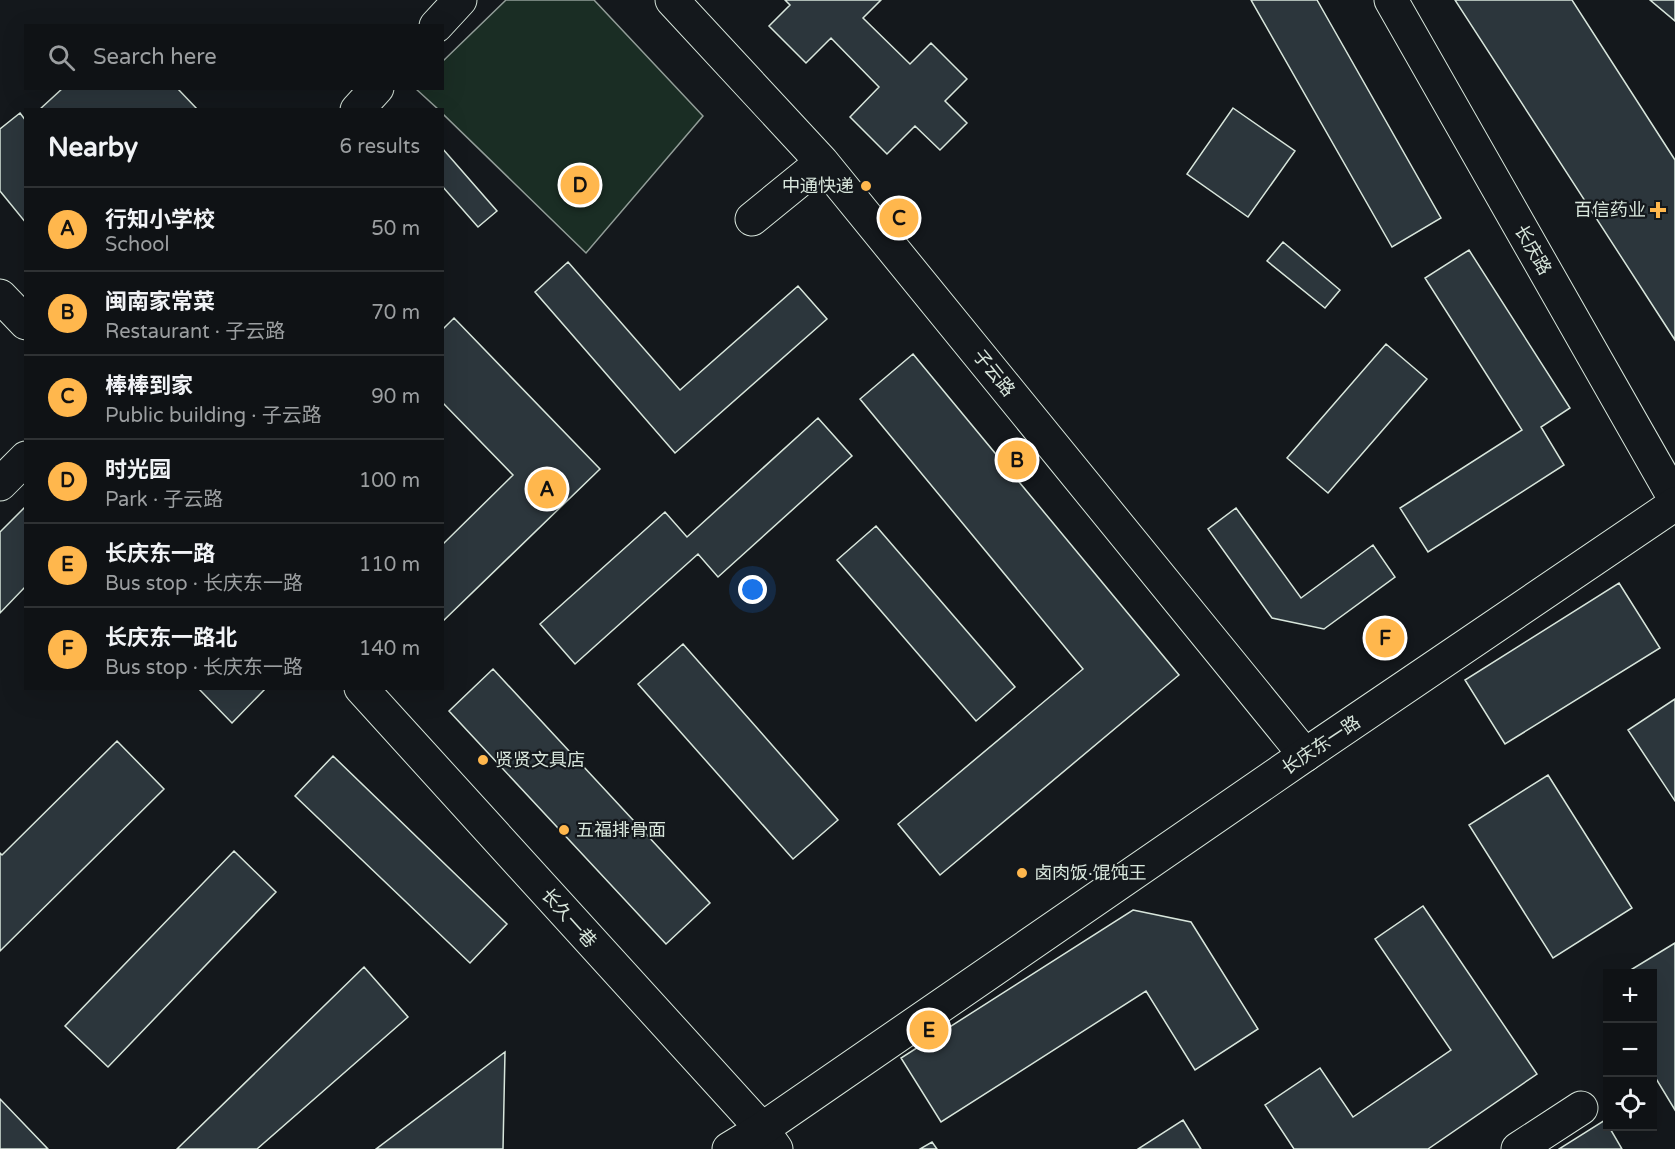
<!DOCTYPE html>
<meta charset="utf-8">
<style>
:root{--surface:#0f1215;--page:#181b1e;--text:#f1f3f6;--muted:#9b9ea0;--line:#2f3234;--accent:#ffb74d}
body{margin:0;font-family:"Varela Round","Noto Sans SC",sans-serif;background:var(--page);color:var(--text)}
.controls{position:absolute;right:18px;bottom:18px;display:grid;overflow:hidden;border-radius:0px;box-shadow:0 6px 24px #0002}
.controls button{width:54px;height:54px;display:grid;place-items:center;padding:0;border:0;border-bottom:2px solid var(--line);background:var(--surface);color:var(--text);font:30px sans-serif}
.you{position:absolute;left:753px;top:590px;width:21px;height:21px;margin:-15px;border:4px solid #fff;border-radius:50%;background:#1a73e8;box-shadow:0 0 0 9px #1a73e833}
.badge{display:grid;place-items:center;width:39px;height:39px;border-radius:50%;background:var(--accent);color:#111;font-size:20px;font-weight:700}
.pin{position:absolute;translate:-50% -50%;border:3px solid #fff;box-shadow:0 2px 6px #0006}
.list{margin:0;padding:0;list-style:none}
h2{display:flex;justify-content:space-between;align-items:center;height:78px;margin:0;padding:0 24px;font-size:26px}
h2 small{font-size:20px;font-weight:400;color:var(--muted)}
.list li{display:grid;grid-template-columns:39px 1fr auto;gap:18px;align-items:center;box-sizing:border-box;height:84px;padding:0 24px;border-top:2px solid var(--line)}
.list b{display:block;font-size:22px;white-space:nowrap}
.list p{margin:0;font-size:20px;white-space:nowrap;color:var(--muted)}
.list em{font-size:20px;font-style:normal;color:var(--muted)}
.icon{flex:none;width:33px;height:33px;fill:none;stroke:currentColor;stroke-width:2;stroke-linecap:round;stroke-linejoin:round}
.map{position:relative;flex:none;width:1675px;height:1149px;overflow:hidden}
.search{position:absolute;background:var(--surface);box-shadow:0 6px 24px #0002;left:24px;top:24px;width:420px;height:66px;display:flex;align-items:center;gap:15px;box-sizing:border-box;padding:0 21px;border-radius:0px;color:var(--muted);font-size:22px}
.panel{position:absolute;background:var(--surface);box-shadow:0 6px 24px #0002;left:24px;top:108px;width:420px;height:582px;border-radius:0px}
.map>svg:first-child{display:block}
.green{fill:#1a2d24;stroke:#939e99;stroke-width:1.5}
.building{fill:#2c363c;stroke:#d8e6dc;stroke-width:1.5}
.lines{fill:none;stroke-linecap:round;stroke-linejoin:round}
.minor-casing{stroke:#d8e6dc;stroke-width:35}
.major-casing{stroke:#d8e6dc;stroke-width:35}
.minor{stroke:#14181c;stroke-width:33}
.major{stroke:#14181c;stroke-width:33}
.poi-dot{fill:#ffb74d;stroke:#14181c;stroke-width:2}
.labels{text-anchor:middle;stroke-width:4.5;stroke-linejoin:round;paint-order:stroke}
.poi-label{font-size:18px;fill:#d8e6dc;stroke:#14181c;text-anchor:start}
.street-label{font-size:18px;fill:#d8e6dc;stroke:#14181c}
</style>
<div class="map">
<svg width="1675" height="1149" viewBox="0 0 1675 1149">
<rect width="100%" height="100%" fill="#14181c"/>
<path class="green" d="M506 0H594L703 116 586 253 443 114 442 110 438 109 416 89 442 88 443 61Z"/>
<path class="building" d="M785 0H881L863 18 910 64 931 43 967 79 945 101 967 123 940 150 915 126 887 154 850 117 879 87 831 38 806 63 769 26 790 5Z
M1251 0H1317L1441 218 1392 247Z
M1455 0H1572L1675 160V340Z
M1650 0H1675V21Z
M63 88H177L198 110H39Z
M1233 108 1295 151 1248 217 1187 174Z
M20 113 26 121V223L0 191V129Z
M442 148 497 211 478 227 442 186Z
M1283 242 1340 290 1325 308 1267 261Z
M1469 250 1570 408 1541 427 1564 465 1428 552 1400 508 1522 430 1425 278Z
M568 262 680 390 798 286 827 319 675 453 535 292Z
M454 318 600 469 442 622V545L513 475 442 402V330Z
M1386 344 1427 379 1328 493 1287 458Z
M913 354 1179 675 940 875 898 824 1083 669 860 399Z
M818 418 852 456 718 577 698 554 575 664 540 624 665 512 687 537Z
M26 506V586L0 613V532Z
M1236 508 1301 598 1373 545 1395 577 1324 629 1272 618 1208 529Z
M876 526 1015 687 976 721 837 560Z
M1619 583 1660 648 1505 744 1465 680Z
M683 644 838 820 793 859 638 684Z
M493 669 710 903 666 944 449 711Z
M198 688H266L232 723Z
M1675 699V801L1628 730Z
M117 741 164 789 0 951V853L2 855Z
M333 756 507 924 470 963 295 796Z
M1548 775 1632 908 1553 958 1469 825Z
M234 851 276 892 108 1067 65 1026Z
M1423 906 1537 1074 1428 1149H1294L1265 1105 1320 1068 1353 1117 1451 1050 1375 939Z
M1133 910 1191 922 1258 1029 1195 1070 1146 991 941 1122 901 1058Z
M1675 943V1110L1652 1072V974H1624Z
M364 967 408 1017 257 1149H177Z
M505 1052 503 1149H376Z
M0 1099 48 1149H0Z
M1183 1120 1201 1149H1138Z
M1605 1120 1622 1149H1559Z
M932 1142 937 1149H920Z"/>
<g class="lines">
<g class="minor-casing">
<path id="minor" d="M672 0 822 162 1305 755
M1391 0 1675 499
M436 26 460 0
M357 110 377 88
M752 219 822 162
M0 296 26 323
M0 484 26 458
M361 688 762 1129 776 1149
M1518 1149 1581 1108"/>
</g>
<g class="major-casing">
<path id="major" d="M729 1149 762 1129 1305 755 1675 504"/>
</g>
<use href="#minor" class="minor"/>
<use href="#major" class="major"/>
</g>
<g class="poi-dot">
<circle cx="866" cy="186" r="6"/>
<path d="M1655 201h6v6h6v6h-6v6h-6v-6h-6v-6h6z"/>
<circle cx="483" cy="760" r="6"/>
<circle cx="564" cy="830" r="6"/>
<circle cx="1022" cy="873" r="6"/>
</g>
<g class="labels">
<g class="poi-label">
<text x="854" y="192" text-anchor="end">中通快递</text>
<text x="1646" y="216" text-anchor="end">百信药业</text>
<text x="495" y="766">贤贤文具店</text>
<text x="576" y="836">五福排骨面</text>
<text x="1034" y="879">卤肉饭·馄饨王</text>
</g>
<g class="street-label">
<text transform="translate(1533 250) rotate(60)" y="6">长庆路</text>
<text transform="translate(994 373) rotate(51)" y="6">子云路</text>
<text transform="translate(1321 745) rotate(-34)" y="6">长庆东一路</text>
<text transform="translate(569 918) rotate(48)" y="6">长久一巷</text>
</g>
</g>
</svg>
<div class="controls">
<button>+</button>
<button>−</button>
<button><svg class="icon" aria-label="locate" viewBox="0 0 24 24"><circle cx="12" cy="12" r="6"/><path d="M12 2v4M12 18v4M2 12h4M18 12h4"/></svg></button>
</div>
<div class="you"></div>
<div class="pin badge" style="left:547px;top:489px">A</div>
<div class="pin badge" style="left:1017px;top:460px">B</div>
<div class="pin badge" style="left:899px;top:218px">C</div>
<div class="pin badge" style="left:580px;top:185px">D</div>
<div class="pin badge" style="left:929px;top:1030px">E</div>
<div class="pin badge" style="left:1385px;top:638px">F</div>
<div class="search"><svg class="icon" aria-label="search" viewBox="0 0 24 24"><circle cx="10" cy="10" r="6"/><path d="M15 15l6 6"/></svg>Search here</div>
<section class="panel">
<h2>Nearby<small>6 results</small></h2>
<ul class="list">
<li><span class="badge">A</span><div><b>行知小学校</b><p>School</p></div><em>50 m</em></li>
<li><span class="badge">B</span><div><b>闽南家常菜</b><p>Restaurant · 子云路</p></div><em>70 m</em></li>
<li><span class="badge">C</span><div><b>棒棒到家</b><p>Public building · 子云路</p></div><em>90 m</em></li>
<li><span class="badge">D</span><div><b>时光园</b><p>Park · 子云路</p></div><em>100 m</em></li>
<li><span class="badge">E</span><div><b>长庆东一路</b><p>Bus stop · 长庆东一路</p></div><em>110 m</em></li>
<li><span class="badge">F</span><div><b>长庆东一路北</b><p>Bus stop · 长庆东一路</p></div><em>140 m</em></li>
</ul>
</section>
</div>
